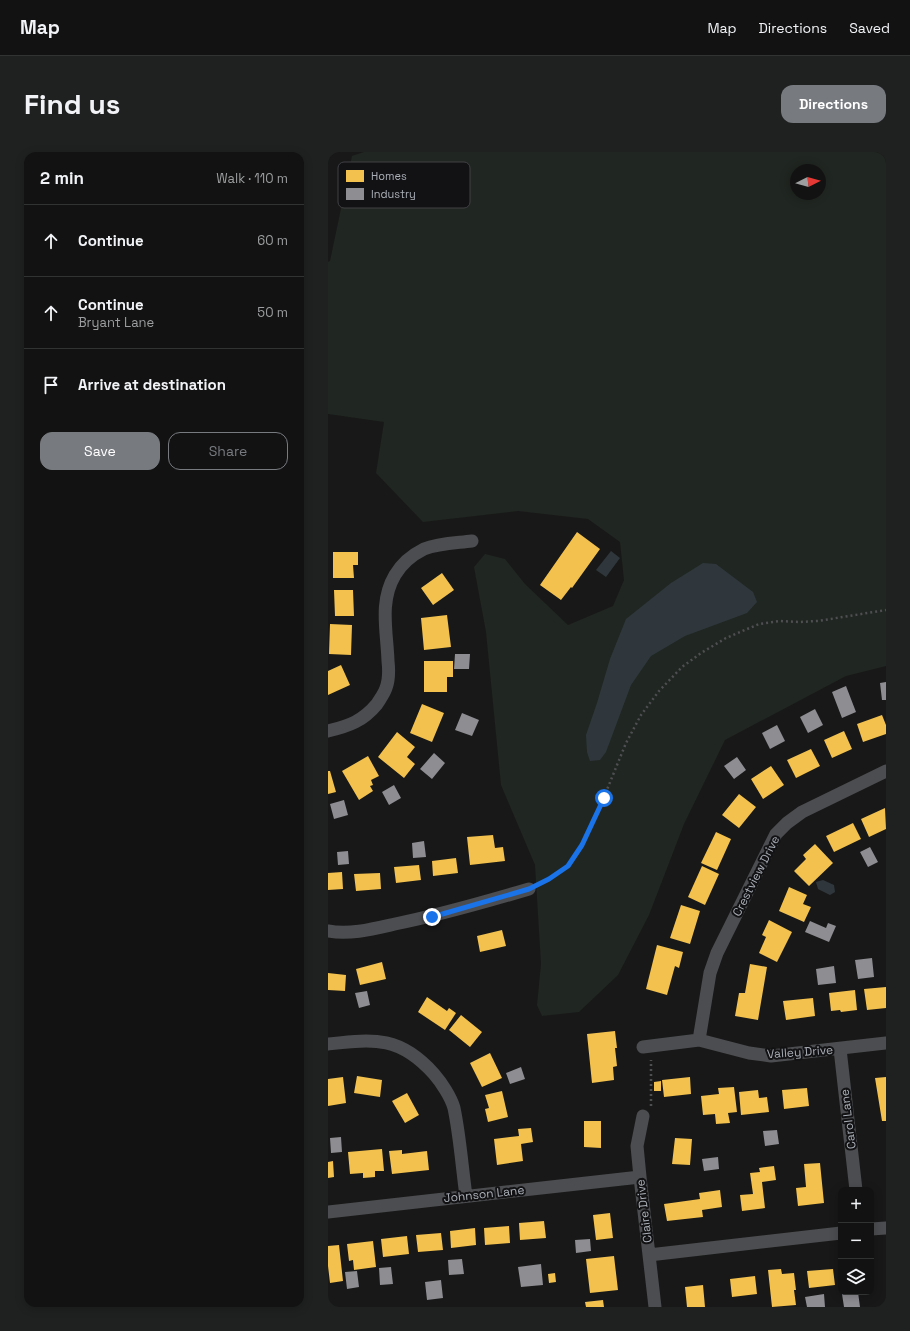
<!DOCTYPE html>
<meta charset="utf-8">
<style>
:root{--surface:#121212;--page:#1f2020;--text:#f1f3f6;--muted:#9c9e9f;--line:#313232;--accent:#777a7f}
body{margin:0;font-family:"Space Grotesk",sans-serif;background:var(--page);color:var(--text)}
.controls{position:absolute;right:12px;bottom:12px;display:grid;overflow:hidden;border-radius:8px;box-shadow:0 2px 10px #0003}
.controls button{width:36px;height:36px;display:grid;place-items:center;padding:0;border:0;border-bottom:1px solid var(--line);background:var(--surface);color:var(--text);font:20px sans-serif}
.compass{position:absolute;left:462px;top:12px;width:36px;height:36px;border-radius:50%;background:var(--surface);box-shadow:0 2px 10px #0003;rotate:84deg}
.stop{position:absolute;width:12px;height:12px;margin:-9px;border:3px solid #1a73e8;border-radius:50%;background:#fff}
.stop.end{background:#1a73e8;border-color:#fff;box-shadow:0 1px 4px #0008}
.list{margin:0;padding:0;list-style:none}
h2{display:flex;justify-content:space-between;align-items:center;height:52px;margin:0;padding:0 16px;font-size:17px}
h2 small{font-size:13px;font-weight:400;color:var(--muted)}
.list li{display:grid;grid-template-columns:26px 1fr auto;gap:12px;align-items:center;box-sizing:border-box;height:72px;padding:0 16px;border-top:1px solid var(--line)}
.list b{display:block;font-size:15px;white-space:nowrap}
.list p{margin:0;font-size:13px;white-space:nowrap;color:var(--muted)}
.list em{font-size:13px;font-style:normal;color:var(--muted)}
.actions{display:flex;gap:8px;padding:12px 16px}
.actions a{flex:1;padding:9px 0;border:1px solid var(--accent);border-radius:12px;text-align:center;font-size:14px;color:var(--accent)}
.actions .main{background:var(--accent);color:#fff}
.icon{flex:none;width:22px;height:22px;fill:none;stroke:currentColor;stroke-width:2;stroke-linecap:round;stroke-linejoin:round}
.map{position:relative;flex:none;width:558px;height:1155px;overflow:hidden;border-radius:12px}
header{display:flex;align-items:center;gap:24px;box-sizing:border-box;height:56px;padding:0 20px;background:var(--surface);border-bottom:1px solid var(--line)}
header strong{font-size:19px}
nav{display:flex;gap:22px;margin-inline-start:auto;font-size:14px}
.intro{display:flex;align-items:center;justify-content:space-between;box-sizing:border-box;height:96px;padding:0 24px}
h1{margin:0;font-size:28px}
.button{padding:10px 18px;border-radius:12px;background:var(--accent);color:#fff;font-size:14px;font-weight:700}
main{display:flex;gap:24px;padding:0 24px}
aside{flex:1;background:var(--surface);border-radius:12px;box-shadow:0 2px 10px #0003}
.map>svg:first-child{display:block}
.green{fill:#202621;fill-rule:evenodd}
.water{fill:#2f373c}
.homes{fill:#f2c14e}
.industry{fill:#8d8d92}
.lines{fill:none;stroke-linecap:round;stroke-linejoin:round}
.path{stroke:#4e4f51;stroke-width:2.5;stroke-dasharray:2 3;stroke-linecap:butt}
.minor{stroke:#4c4d50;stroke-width:13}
.route{stroke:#1a73e8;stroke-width:5}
.labels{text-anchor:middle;stroke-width:4;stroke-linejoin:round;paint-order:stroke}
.street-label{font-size:12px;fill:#aaafb7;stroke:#121214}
.key{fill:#121214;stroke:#404145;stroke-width:1}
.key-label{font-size:11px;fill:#aaafb7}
</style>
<header>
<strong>Map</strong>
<nav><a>Map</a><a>Directions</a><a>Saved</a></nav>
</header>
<div class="intro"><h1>Find us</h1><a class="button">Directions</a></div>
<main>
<aside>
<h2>2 min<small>Walk · 110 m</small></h2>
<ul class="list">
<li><svg class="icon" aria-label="ahead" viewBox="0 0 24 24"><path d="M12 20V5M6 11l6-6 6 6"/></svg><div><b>Continue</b></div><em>60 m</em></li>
<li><svg class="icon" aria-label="ahead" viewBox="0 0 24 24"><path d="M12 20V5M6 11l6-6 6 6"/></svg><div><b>Continue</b><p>Bryant Lane</p></div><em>50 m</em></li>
<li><svg class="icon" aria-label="arrive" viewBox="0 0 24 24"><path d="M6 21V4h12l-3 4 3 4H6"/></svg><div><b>Arrive at destination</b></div></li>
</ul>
<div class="actions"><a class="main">Save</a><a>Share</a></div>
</aside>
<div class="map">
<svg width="558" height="1155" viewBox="0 0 558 1155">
<rect width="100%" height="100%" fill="#181818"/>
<path class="green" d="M36 0H558V514L518 524 397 588 356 672 321 763 290 823 251 860 214 864 209 853 213 812 207 713 173 633 158 480 146 415 157 402 177 407 197 432 240 473 285 454 296 428 292 390 260 367 190 359 95 370 48 321 56 270 0 262V110L2 109 24 4ZM468 18H492V42H468Z"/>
<path class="water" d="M283 399 292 406 278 425 268 418Z
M375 411 388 412 425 440 429 450 419 461 357 484 323 504 303 533 278 600 272 608 262 609 259 600 258 583 269 551 282 507 298 467 343 431Z
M495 728 506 733 507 740 502 743 490 737 488 730Z"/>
<path class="homes" d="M249 380 272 397 244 436 243 435 233 448 212 433Z
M5 400H30V413H25L26 426H5Z
M114 421 126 438 105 453 93 436Z
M6 438H25L26 464H7Z
M119 463 123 495 96 498 93 466Z
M2 472 24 473 23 503 1 502Z
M96 509H125V525H119V540H96Z
M13 513 22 533 0 543V519Z
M94 552 116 561 104 590 82 581Z
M554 563 558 573V582L535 590 529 572Z
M516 579 524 597 504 606 496 588Z
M69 580 87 595 79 605 87 612 76 626 50 605Z
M483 597 492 614 468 626 459 608Z
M40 604 51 624 43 628 45 633 42 634 45 639 31 648 14 619Z
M443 614 456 633 435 647 423 627Z
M0 619H2L8 640 0 642Z
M411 642 428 655 411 676 394 663Z
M557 656 558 677 541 685 533 667Z
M525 671 533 687 506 700 498 684Z
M388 680 403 687 389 718 373 711Z
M165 683 167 696 175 695 177 709 142 713 139 685Z
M487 692 505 711 481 734 466 719 478 707 475 703Z
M128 706 130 721 105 724 104 709Z
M91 713 93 728 68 731 66 715Z
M374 714 391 722 377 753 360 745Z
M14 720 15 737 0 738V721Z
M52 721 53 737 28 739 26 722Z
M461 735 479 743 475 752 483 755 476 770 451 759Z
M353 753 372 759 362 792 342 786Z
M441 768 464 780 449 810 431 801 438 785 434 783Z
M174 778 178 794 152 800 149 784Z
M329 793 355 800 351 816 347 814 339 843 318 837Z
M54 810 58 827 32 833 28 817Z
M422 812 439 815 430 868 407 864 411 841H417Z
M0 821 18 823 17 839 0 838Z
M558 835V856L539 858 536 837Z
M527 838 529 858 513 860 512 858 503 859 501 841Z
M99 845 119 859 121 856 128 861 117 878 90 860Z
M485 846 487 864 458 868 455 849Z
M133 863 154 880 142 895 121 878Z
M287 879 289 896H287L289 914 285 915 286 928 264 931 259 882Z
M162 901 174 926 154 935 142 911Z
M29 924 54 928 52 945 26 941Z
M15 925 18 951 0 954V927Z
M362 925 363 942 336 945 334 928Z
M558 925V969H554L547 926Z
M333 929V939H326V930Z
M406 935 409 960 400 961 402 971 388 972 387 962 375 963 373 944 391 942 390 936Z
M479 936 481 954 456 957 454 938Z
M430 938 431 946 439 945 441 960 413 963 411 940Z
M174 939 180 965 160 970 157 957 161 956 157 943Z
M79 941 91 963 77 971 64 949Z
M256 969H273V996L256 995Z
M203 976 205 990 193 992 195 1009 169 1013 166 987 191 984 190 977Z
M347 986 364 987 362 1013 344 1012Z
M54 997 56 1019H47V1025L35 1026V1021L22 1022 20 1000Z
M74 998V1002L99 999 101 1018 64 1022 61 999Z
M5 1009 6 1025 0 1026V1010Z
M492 1011 496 1051 470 1054 468 1036 478 1035 476 1012Z
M446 1014 448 1028 434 1030 437 1056 414 1059 412 1043 425 1042 422 1021 432 1020 431 1016Z
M392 1038 394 1055 374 1058 375 1065 339 1069 336 1052 372 1047 371 1041Z
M282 1061 285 1086 268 1088 265 1063Z
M216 1069 218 1086 192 1088 191 1071Z
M181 1074 182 1091 157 1093 156 1076Z
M147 1076 148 1093 123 1096 122 1079Z
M113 1081 115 1098 90 1100 88 1083Z
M79 1084 81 1102 55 1105 53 1087Z
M45 1089 48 1115 26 1118 25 1108 21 1109 19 1092Z
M11 1093 15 1129 2 1131 0 1114V1094Z
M286 1104 290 1138 262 1141 258 1107Z
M543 1108 546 1127 543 1128Z
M453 1117 454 1122 466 1121 468 1138H466L468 1153 444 1155 440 1118Z
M505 1117 507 1133 481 1136 479 1119Z
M227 1121 228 1130 221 1131 220 1122Z
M427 1124 429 1142 404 1145 402 1127Z
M375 1133 377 1155H359L357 1135Z
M275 1148 276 1155H258L257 1150Z"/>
<path class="industry" d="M127 502H142L141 517H126Z
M558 530V548H554L552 531Z
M518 534 528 560 514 566 504 540Z
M487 557 495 573 480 581 472 565Z
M134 561 151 568 144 584 127 578Z
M449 573 457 589 442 597 434 581Z
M106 601 117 611 104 627 92 617Z
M409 605 418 618 406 627 396 614Z
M66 633 73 646 61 653 54 640Z
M16 648 20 663 6 667 2 652Z
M96 689 98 705 85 706 84 691Z
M542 695 550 710 540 715 532 700Z
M20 699 21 712 10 713 9 700Z
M482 769 498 776 500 771 508 774 501 790 477 780Z
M544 806 546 825 530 827 527 808Z
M506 814 508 831 490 833 488 817Z
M39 839 42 853 31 856 27 841Z
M193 915 197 927 182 932 178 921Z
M449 978 451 992 437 994 435 979Z
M13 985 14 1000 3 1001 2 986Z
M390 1005 391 1017 376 1019 374 1007Z
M262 1087 263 1099 248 1101 247 1088Z
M134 1107 136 1122 121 1123 120 1108Z
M213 1112 215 1133 193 1135 190 1115Z
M63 1115 65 1132 52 1133 51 1116Z
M29 1119 31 1135 19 1137 17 1120Z
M113 1128 115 1146 99 1148 97 1130Z
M530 1140 532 1155H516L514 1142Z
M496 1142 497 1155H479L477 1145Z"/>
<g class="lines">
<path class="path" d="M212 731 221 727 240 714 254 693 276 645 298 591 313 563 331 539 354 515 373 501 398 486 431 472 452 469 471 470 490 469 558 458
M323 954V908"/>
<path class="minor" d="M0 579C21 574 35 569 49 552 52 547 56 542 58 536 61 528 61 518 60 509 59 479 51 450 67 423 74 411 84 403 96 397 111 391 128 391 144 389
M0 779C22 783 45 777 67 772 112 763 157 750 201 737
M371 888 382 821 389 801 448 682 459 671 474 660 558 619
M0 892C47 887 72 884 106 922 113 930 123 945 126 956 132 985 134 1015 138 1044
M315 895 371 888 421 901 443 904 558 891
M512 897 528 1038
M315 964 309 994 312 1025 327 1155
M0 1060 312 1025
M543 1077 558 1076
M321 1103 513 1081"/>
</g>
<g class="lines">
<path class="route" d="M104 765 201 737 221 727 240 714 254 693 276 646"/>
</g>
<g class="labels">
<g class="street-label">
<text transform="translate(428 724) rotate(-63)" y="4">Crestview Drive</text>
<text transform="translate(472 900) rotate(-4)" y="4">Valley Drive</text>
<text transform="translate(520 967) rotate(-97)" y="4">Carol Lane</text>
<text transform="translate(156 1042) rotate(-6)" y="4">Johnson Lane</text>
<text transform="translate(316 1059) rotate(-97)" y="4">Claire Drive</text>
</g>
</g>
<rect x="10" y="10" width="132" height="46" rx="6" class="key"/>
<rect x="18" y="18" width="18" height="12" fill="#f2c14e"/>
<rect x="18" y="36" width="18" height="12" fill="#8d8d92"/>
<g class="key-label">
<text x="43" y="28">Homes</text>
<text x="43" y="46">Industry</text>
</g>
</svg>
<div class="controls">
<button>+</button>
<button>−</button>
<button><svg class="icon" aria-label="layers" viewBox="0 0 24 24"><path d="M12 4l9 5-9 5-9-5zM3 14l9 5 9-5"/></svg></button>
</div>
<svg class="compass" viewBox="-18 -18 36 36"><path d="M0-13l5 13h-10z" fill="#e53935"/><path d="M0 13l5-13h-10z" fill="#9c9e9f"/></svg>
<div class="stop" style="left:276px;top:646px"></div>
<div class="stop end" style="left:104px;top:765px"></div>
</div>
</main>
